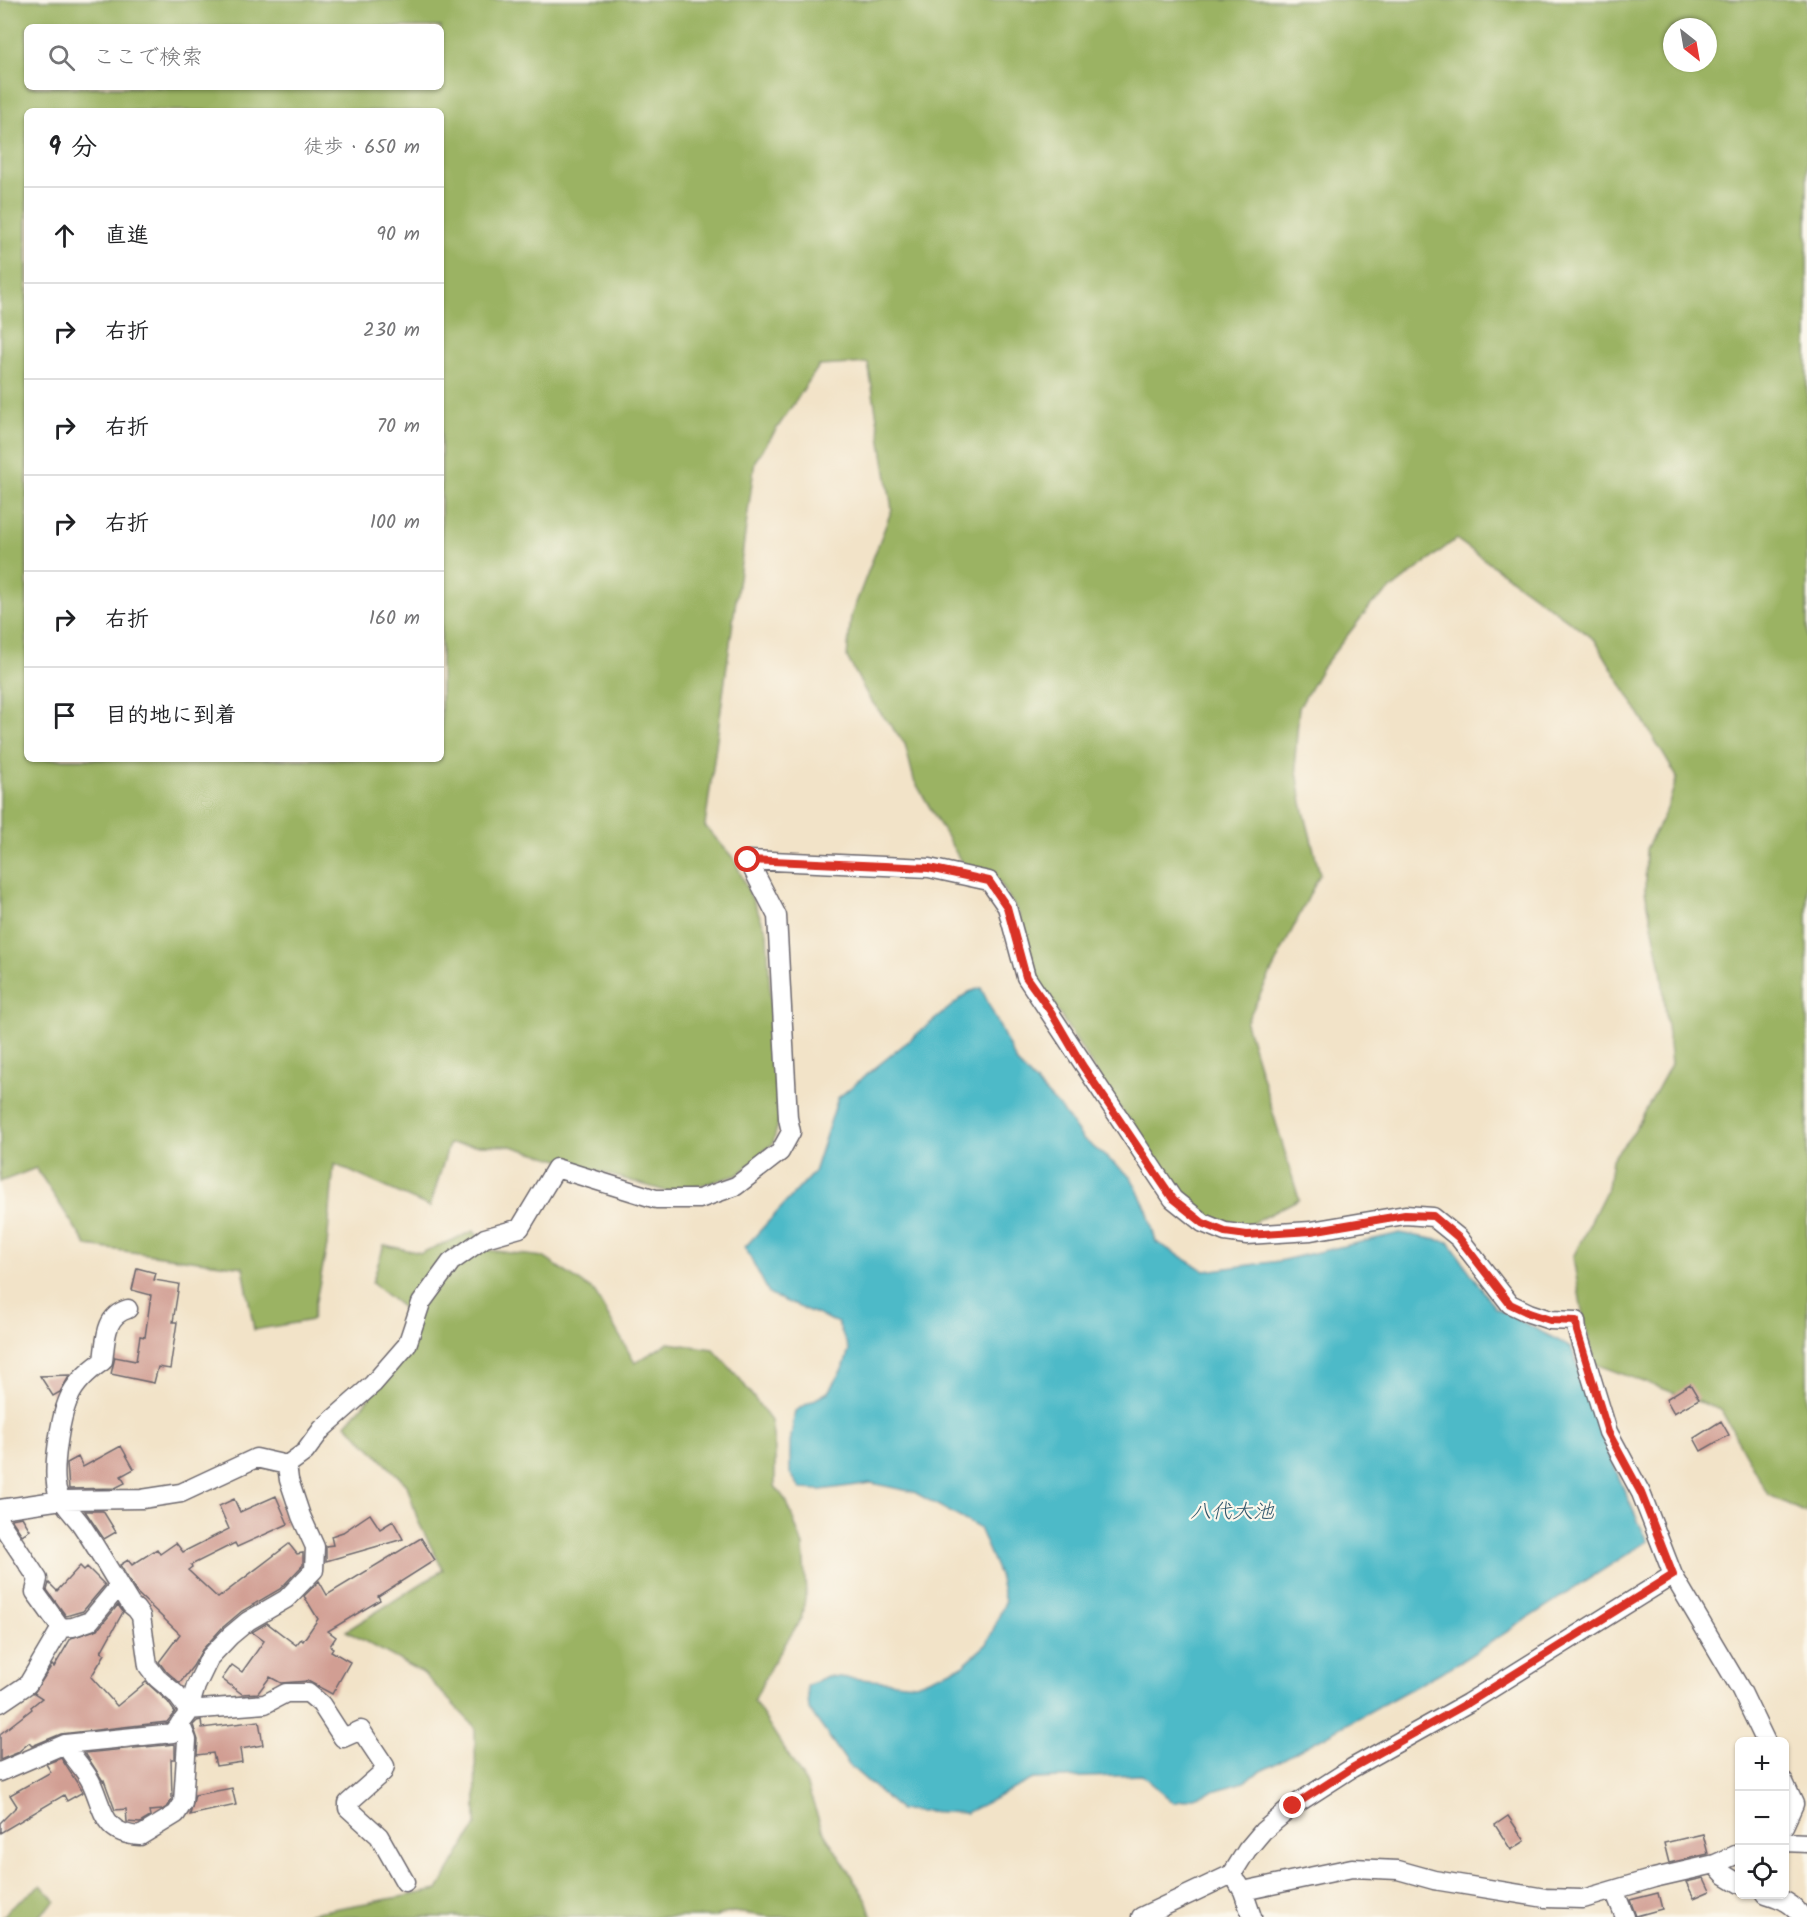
<!DOCTYPE html>
<html lang="ja">
<meta charset="utf-8">
<style>
:root{--surface:#fff;--page:#f2f2f2;--text:#202124;--muted:#757577;--line:#e0e0e0}
body{margin:0;font-family:Kalam,"Klee One",sans-serif;background:var(--page);color:var(--text)}
.controls{position:absolute;right:18px;bottom:18px;display:grid;overflow:hidden;border-radius:9px;box-shadow:0 2px 4px #0004}
.controls button{width:54px;height:54px;display:grid;place-items:center;padding:0;border:0;border-bottom:2px solid var(--line);background:var(--surface);color:var(--text);font:30px sans-serif}
.compass{position:absolute;left:1663px;top:18px;width:54px;height:54px;border-radius:50%;background:var(--surface);box-shadow:0 2px 4px #0004;rotate:149deg}
.stop{position:absolute;width:18px;height:18px;margin:-14px;border:4px solid #d93025;border-radius:50%;background:#fff}
.stop.end{background:#d93025;border-color:#fff;box-shadow:0 2px 6px #0008}
.list{margin:0;padding:0;list-style:none}
h2{display:flex;justify-content:space-between;align-items:center;height:78px;margin:0;padding:0 24px;font-size:26px}
h2 small{font-size:20px;font-weight:400;color:var(--muted)}
.list li{display:grid;grid-template-columns:39px 1fr auto;gap:18px;align-items:center;box-sizing:border-box;height:96px;padding:0 24px;border-top:2px solid var(--line)}
.list b{display:block;font-size:22px;white-space:nowrap}
.list em{font-size:20px;font-style:normal;color:var(--muted)}
.icon{flex:none;width:33px;height:33px;fill:none;stroke:currentColor;stroke-width:2;stroke-linecap:round;stroke-linejoin:round}
.map{position:relative;flex:none;width:1807px;height:1917px;overflow:hidden}
.search{position:absolute;background:var(--surface);box-shadow:0 2px 4px #0004;left:24px;top:24px;width:420px;height:66px;display:flex;align-items:center;gap:15px;box-sizing:border-box;padding:0 21px;border-radius:9px;color:var(--muted);font-size:22px}
.panel{position:absolute;background:var(--surface);box-shadow:0 2px 4px #0004;left:24px;top:108px;width:420px;height:654px;border-radius:9px}
.map>svg:first-child{display:block}
.forest{fill:#9bb364;stroke:#5e6a50;stroke-width:1.5;fill-rule:evenodd}
.water{fill:#4dbac8;stroke:#386e82;stroke-width:1.5}
.building{fill:#d19e93}
.lines{fill:none;stroke-linecap:round;stroke-linejoin:round}
.minor-casing{stroke:#6b666c;stroke-width:21}
.minor{stroke:#fff;stroke-width:18}
.route{stroke:#d93025;stroke-width:8}
.labels{text-anchor:middle;stroke-width:4.5;stroke-linejoin:round;paint-order:stroke}
.water-label{font-size:21px;font-style:italic;fill:#31576c;stroke:#fbf7ec}
</style>
<div class="map">
<svg width="1807" height="1917" viewBox="0 0 1807 1917">
<rect width="100%" height="100%" fill="#fbf7ec"/>
<filter id="ink" filterUnits="userSpaceOnUse"><feTurbulence type="fractalNoise" baseFrequency=".0167" numOctaves="2"/><feDisplacementMap in="SourceGraphic" scale="12" xChannelSelector="R" yChannelSelector="G"/><feConvolveMatrix kernelMatrix="1 2 1 2 8 2 1 2 1" color-interpolation-filters="sRGB"/></filter>
<filter id="wash" filterUnits="userSpaceOnUse"><feTurbulence type="fractalNoise" baseFrequency=".008" numOctaves="4" result="noise"/><feDisplacementMap in="SourceGraphic" scale="24" xChannelSelector="R" yChannelSelector="G"/><feGaussianBlur stdDeviation="1.35" result="paint"/><feColorMatrix in="noise" values="0 0 0 0 0 0 0 0 0 0 0 0 0 0 0 0 0 1.4 0 .05"/><feComposite in="paint" operator="in"/></filter>
<g filter="url(#wash)">
<rect width="100%" height="100%" fill="#f2e3c8"/>
<path class="forest" d="M0 0H1807V1513L1768 1495 1721 1410 1595 1364 1582 1311 1573 1257 1608 1187 1612 1159 1634 1132 1671 1064 1661 968 1645 891 1646 849 1667 809 1677 777 1595 640 1456 539 1371 605 1322 668 1299 708 1295 758 1302 803 1320 874 1246 1023 1299 1199 1245 1227 1203 1218 1181 1194 1112 1097 1041 985 1019 914 999 881 963 865 914 780 905 744 869 698 847 657 851 616 892 509 868 363 819 366 755 461 705 826 734 859 767 932 772 1031 779 1120 773 1143 738 1175 672 1193 511 1146 449 1144 430 1207 334 1164 327 1246 312 1320 254 1330 243 1267 87 1246 36 1168 0 1182ZM27 27H441V87H27ZM1672 27H1708V63H1672ZM27 111H441V759H27Z
M474 1231 488 1250 543 1257 594 1291 635 1363 668 1343 713 1349 740 1379 771 1421 775 1450V1486L787 1502 803 1546 806 1594 801 1619 771 1666 754 1701 806 1783 822 1829 866 1899 872 1917H772L733 1912 712 1917H301L311 1913 438 1890 476 1825 475 1727 423 1673 346 1631 443 1570 418 1521 407 1485 346 1424 413 1348 403 1308 372 1283 384 1245 421 1253Z
M41 1885 55 1901 38 1917H3L9 1909Z"/>
<path class="water" d="M981 988 1017 1063 1063 1111 1082 1138 1131 1177 1147 1210 1156 1242 1205 1271 1279 1261 1400 1233 1449 1242 1495 1308 1571 1347C1594 1413 1616 1479 1648 1541L1463 1660 1240 1783 1174 1803 1142 1775 1033 1779 966 1813 900 1810 849 1765 809 1709 807 1686 827 1676 916 1684 962 1666 987 1644 1005 1602 999 1575 979 1528 914 1492 871 1483 821 1490 801 1489 790 1473V1443L795 1411 828 1392 844 1366 849 1350 838 1323 770 1295 745 1247 814 1172 838 1098 969 992Z"/>
<g id="blocks">
<path class="building" d="M137 1268 156 1273 154 1280 179 1284 173 1322H177L170 1369 158 1367 154 1383 111 1374 115 1357 136 1361 140 1336 145 1337 151 1295 132 1290Z
M70 1375 60 1392 53 1396 40 1376Z
M1690 1384 1699 1399 1674 1413 1666 1399Z
M1721 1421 1729 1435 1701 1451 1694 1438Z
M121 1446 134 1469 121 1476 125 1483 115 1488 69 1489 67 1463 78 1457 83 1467Z
M276 1496 288 1524 237 1547 235 1543 191 1565 192 1567 188 1570 218 1598 289 1544 297 1554 303 1553V1565L280 1589 242 1611 222 1628 202 1650 193 1666 180 1683 165 1670 159 1662 180 1634 136 1592 120 1565 128 1560 132 1565 157 1549 160 1554 176 1543 183 1552 229 1529 219 1506 234 1499 240 1512Z
M85 1511H103L116 1532 104 1539Z
M370 1514 380 1529 393 1521 403 1539 326 1561V1546L333 1545 331 1536 343 1532Z
M22 1517 30 1530 22 1535 11 1519Z
M421 1538 435 1560 378 1596 380 1600 328 1631 336 1637 330 1646 333 1648 331 1651 350 1662 332 1694 308 1681 281 1683 270 1677 258 1693 242 1694 222 1679 232 1665 242 1672 264 1641 252 1632 267 1623 296 1645 301 1639 303 1641 318 1619 304 1596 319 1581 327 1595Z
M80 1566 84 1570 87 1567 105 1585 83 1611 66 1616 47 1590 49 1583 57 1591Z
M118 1605 123 1612 101 1652 105 1654 91 1677 117 1706 146 1682 168 1702 175 1712 167 1722 61 1734 32 1746 29 1743 17 1753 0 1760V1734L32 1709 31 1707 42 1698 34 1693 52 1665 54 1667 71 1638 98 1629Z
M201 1720 202 1728 259 1721 263 1745 240 1749 242 1762 216 1766 213 1753 197 1755 198 1740 193 1725 197 1721Z
M175 1744V1759H171L172 1799 168 1806 162 1810 149 1811 150 1817 140 1823 127 1822 126 1809 115 1810 104 1780 103 1781 85 1753Z
M61 1758 83 1792 67 1801 64 1795 0 1833V1823L17 1806 10 1795 51 1772 46 1764Z
M232 1788 236 1805 190 1815 195 1795Z
M1508 1816 1525 1841 1511 1850 1495 1825Z
M1703 1834 1708 1854 1669 1863 1664 1843Z
M1704 1878 1710 1891 1694 1898 1686 1882Z
M1658 1893 1662 1909 1636 1916 1630 1900Z"/>
</g>
</g>
<g filter="url(#ink)">
<use href="#blocks" fill-opacity="0" stroke="#6b666c" stroke-width="1.5"/>
<g class="lines">
<g class="minor-casing">
<path id="minor" d="M128 1309C104 1316 106 1340 103 1361 90 1370 75 1383 69 1398 60 1418 51 1473 58 1493 63 1504 72 1513 80 1523 98 1549 114 1578 131 1605L136 1609 141 1616 148 1666 157 1678 176 1694 188 1710 265 1704 286 1693H308L321 1704 343 1738 361 1730 385 1766 383 1772 348 1803V1808L379 1836 405 1882
M0 1509 62 1500 142 1499 181 1493 256 1458 287 1465 305 1452 322 1429 373 1384 407 1345 421 1303 451 1262 485 1238 520 1228 556 1168 656 1199H699L736 1186 780 1152 791 1132 788 1118 777 916 748 860 929 868 989 881 1007 907 1026 977 1173 1199 1203 1223 1225 1232 1247 1235 1311 1231 1405 1215 1433 1217 1459 1238 1510 1304 1529 1313 1550 1320 1576 1321 1577 1331 1608 1432 1641 1493 1673 1575 1741 1690 1766 1742
M0 1522 38 1579 35 1592 61 1628 73 1627 90 1621 119 1586
M0 1703 28 1684 61 1628
M65 1744C73 1759 86 1770 92 1784 104 1811 103 1834 140 1836L176 1814 183 1803 187 1740 180 1723
M0 1772 65 1744 173 1733 187 1715 196 1686 210 1657 230 1636 248 1621 286 1599 314 1570 315 1547 301 1516 289 1480 287 1465
M1784 1782 1794 1804 1784 1826
M1784 1842 1807 1843
M1715 1864 1725 1875 1740 1884
M1238 1883 1243 1891 1252 1917
M1614 1890 1625 1917
M1243 1891 1352 1868 1398 1870 1434 1880 1545 1898 1583 1899 1654 1878 1715 1864 1740 1853
M1766 1894C1782 1899 1793 1903 1802 1917
M1141 1917 1232 1874 1247 1850 1263 1831 1293 1806 1352 1768 1468 1703 1673 1575"/>
</g>
<use href="#minor" class="minor"/>
</g>
</g>
<g class="lines" filter="url(#ink)">
<path class="route" d="M748 860 929 868 989 881 1007 907 1026 977 1051 1012 1082 1065 1173 1199 1203 1223 1225 1232 1247 1235 1311 1231 1405 1215 1433 1216 1459 1238 1510 1304 1529 1313 1550 1320 1576 1321 1577 1331 1608 1432 1641 1493 1673 1575 1468 1703 1352 1768 1293 1806"/>
</g>
<g class="labels">
<g class="water-label">
<text x="1232" y="1518">八代大池</text>
</g>
</g>
</svg>
<div class="controls">
<button>+</button>
<button>−</button>
<button><svg class="icon" aria-label="locate" viewBox="0 0 24 24"><circle cx="12" cy="12" r="6"/><path d="M12 2v4M12 18v4M2 12h4M18 12h4"/></svg></button>
</div>
<svg class="compass" viewBox="-18 -18 36 36"><path d="M0-13l5 13h-10z" fill="#e53935"/><path d="M0 13l5-13h-10z" fill="#757577"/></svg>
<div class="stop" style="left:748px;top:860px"></div>
<div class="stop end" style="left:1293px;top:1806px"></div>
<div class="search"><svg class="icon" aria-label="search" viewBox="0 0 24 24"><circle cx="10" cy="10" r="6"/><path d="M15 15l6 6"/></svg>ここで検索</div>
<section class="panel">
<h2>9 分<small>徒歩 · 650 m</small></h2>
<ul class="list">
<li><svg class="icon" aria-label="ahead" viewBox="0 0 24 24"><path d="M12 20V5M6 11l6-6 6 6"/></svg><div><b>直進</b></div><em>90 m</em></li>
<li><svg class="icon" aria-label="right" viewBox="0 0 24 24"><path d="M7 20v-9h11M14 6l5 5-5 5"/></svg><div><b>右折</b></div><em>230 m</em></li>
<li><svg class="icon" aria-label="right" viewBox="0 0 24 24"><path d="M7 20v-9h11M14 6l5 5-5 5"/></svg><div><b>右折</b></div><em>70 m</em></li>
<li><svg class="icon" aria-label="right" viewBox="0 0 24 24"><path d="M7 20v-9h11M14 6l5 5-5 5"/></svg><div><b>右折</b></div><em>100 m</em></li>
<li><svg class="icon" aria-label="right" viewBox="0 0 24 24"><path d="M7 20v-9h11M14 6l5 5-5 5"/></svg><div><b>右折</b></div><em>160 m</em></li>
<li><svg class="icon" aria-label="arrive" viewBox="0 0 24 24"><path d="M6 21V4h12l-3 4 3 4H6"/></svg><div><b>目的地に到着</b></div></li>
</ul>
</section>
</div>
